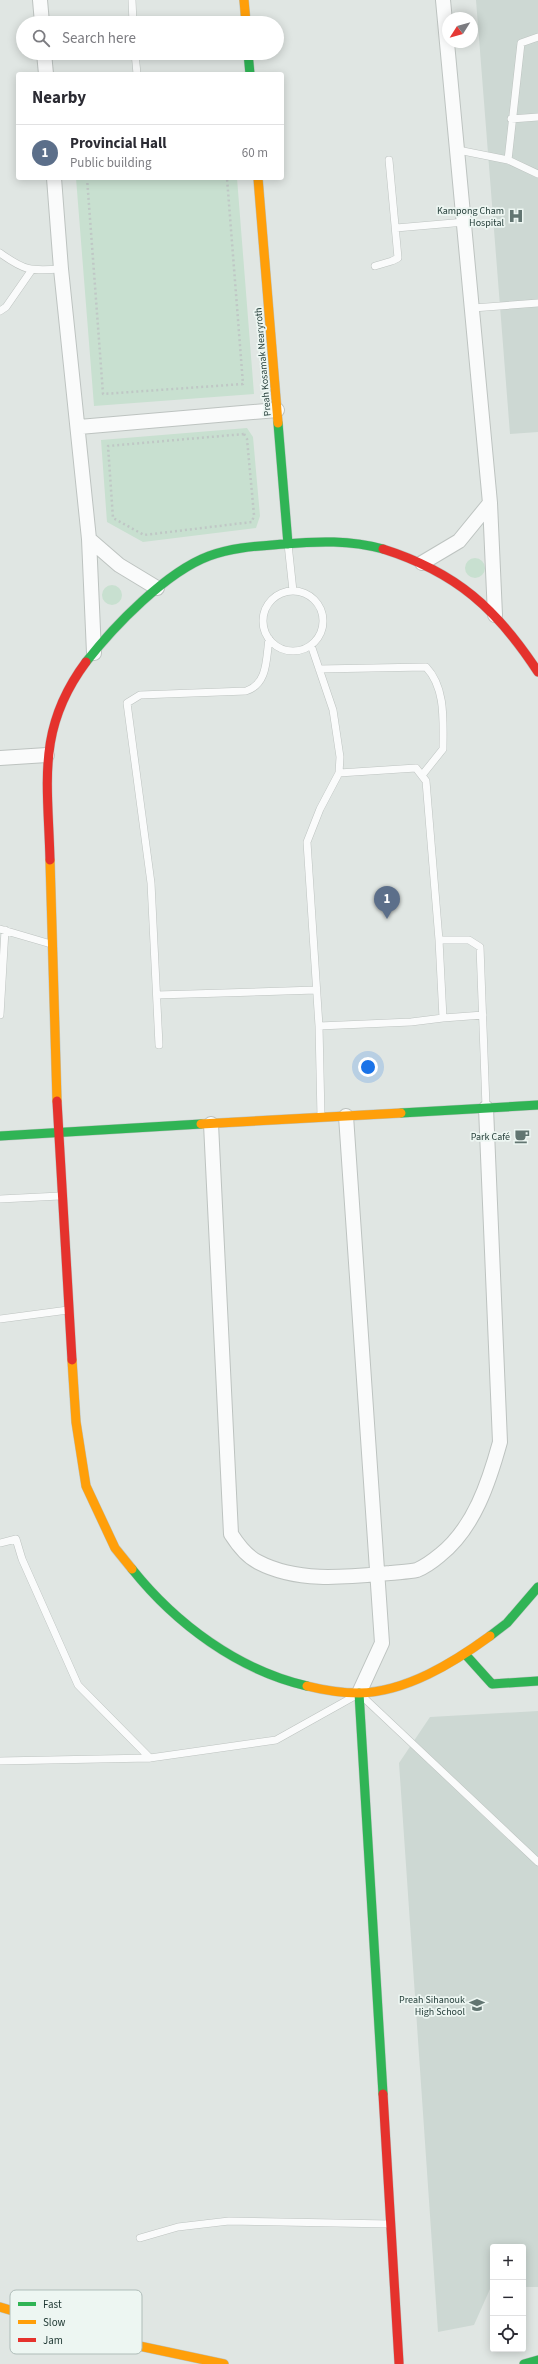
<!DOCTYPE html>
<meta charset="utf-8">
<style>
:root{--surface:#fff;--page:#f2f2f3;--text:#2b2b33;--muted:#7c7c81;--line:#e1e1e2;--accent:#627571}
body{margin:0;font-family:"Source Sans 3",sans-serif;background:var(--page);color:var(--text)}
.controls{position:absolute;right:12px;bottom:12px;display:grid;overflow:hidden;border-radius:4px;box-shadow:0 2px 10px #0003}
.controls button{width:36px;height:36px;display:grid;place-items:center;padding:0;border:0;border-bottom:1px solid var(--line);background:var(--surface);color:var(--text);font:20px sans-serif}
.compass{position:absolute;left:442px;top:12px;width:36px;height:36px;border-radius:50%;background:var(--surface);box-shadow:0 2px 10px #0003;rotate:233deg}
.you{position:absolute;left:368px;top:1067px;width:14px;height:14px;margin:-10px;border:3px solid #fff;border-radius:50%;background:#1a73e8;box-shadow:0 0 0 6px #1a73e833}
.badge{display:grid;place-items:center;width:26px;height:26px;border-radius:50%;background:var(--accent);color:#fff;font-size:13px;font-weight:700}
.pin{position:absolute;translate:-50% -33px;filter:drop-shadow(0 1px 2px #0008)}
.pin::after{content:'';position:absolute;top:21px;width:14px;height:12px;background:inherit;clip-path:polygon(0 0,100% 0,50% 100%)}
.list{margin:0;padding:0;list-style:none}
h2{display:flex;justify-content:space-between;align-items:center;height:52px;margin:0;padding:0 16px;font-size:17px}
h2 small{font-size:13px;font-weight:400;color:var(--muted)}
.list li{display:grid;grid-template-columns:26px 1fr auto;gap:12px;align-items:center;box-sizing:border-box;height:56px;padding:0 16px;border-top:1px solid var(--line)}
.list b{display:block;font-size:15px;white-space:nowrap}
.list p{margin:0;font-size:13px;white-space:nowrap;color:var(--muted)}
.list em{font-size:13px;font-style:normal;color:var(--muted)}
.icon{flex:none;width:22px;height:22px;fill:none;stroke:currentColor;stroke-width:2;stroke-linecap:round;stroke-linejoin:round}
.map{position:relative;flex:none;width:538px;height:2364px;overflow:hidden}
.search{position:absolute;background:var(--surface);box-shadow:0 2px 10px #0003;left:16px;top:16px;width:268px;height:44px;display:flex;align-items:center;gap:10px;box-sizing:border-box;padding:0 14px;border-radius:22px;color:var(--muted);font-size:15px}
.panel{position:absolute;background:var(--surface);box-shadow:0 2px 10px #0003;left:16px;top:72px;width:268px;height:108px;border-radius:4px}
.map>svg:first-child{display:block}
.built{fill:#cdd8d3}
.green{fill:#c8e0d0}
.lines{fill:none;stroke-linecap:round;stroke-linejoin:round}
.lane-casing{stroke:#bdc3c0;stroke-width:8}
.street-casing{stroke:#bdc3c0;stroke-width:16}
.fast-casing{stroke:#bcc4c1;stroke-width:10}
.slow-casing{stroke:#bcc4c1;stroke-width:10}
.jam-casing{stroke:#bcc4c1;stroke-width:10}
.path{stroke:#bfc7c5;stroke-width:2.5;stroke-dasharray:2 3;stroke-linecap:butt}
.lane{stroke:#fafbfb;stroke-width:7}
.street{stroke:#fafbfb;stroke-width:14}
.fast{stroke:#30b455;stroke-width:9}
.slow{stroke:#ff9f0a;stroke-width:9}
.jam{stroke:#e5322d;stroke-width:9}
.labels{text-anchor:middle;stroke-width:3.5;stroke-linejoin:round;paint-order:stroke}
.poi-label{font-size:10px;fill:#1e3833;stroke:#edf6f2;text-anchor:end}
.street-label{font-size:10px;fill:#1e3833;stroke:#edf6f2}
.key{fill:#edf6f2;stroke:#afbdb9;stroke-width:1}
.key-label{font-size:11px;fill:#1e3833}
</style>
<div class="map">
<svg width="538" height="2364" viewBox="0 0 538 2364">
<rect width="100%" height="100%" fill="#e0e6e3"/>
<path class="built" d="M476 0H538V432L510 434Z
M538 1711V2287H523V2247H493V2289H490L474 2325 438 2332 399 1763 430 1717Z"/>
<path class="green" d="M76 178H237L254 394 94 406Z
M247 428 253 437 260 516 256 528 143 542 107 522 101 440Z
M465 568a10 10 0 1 1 20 0a10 10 0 1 1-20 0Z
M102 595a10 10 0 1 1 20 0a10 10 0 1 1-20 0Z"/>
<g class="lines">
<g class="lane-casing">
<path id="lane" d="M132 0 133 23
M135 53 137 74
M511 119 538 117
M458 150 508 160 538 174
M508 160 521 43 538 37
M396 228 465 222
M0 253C25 271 30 271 61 269
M375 266 392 261 398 258 389 160
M473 308 538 303
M0 311 6 307 31 271
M288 544 293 591
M263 621a30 30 0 1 1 60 0a30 30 0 1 1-60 0Z
M311 645 333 710 340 757 339 773 320 809 307 842 319 1026 321 1117
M319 669 426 667C446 688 443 721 443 749L423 774
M0 929 51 944
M439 940H469L480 947 486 1107
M157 995 316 990
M0 1015 5 930
M443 1018 483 1015
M319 1026 411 1022 443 1018 439 940 426 781 416 768 339 773
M159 1045 151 883 127 703 140 695 246 691C268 684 266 659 269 639
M0 1199 60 1196
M0 1319 68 1310
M0 1543 16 1539 22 1559 78 1685 150 1758
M363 1697 538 1862
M0 1761 150 1758 276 1740 353 1697
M140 2238 178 2227 229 2221 390 2224"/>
</g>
<g class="street-casing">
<path id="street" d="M40 0 42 23
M443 0 490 503 495 615
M44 53 46 74
M54 178 61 269 89 539 94 653
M79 427 277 410
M89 539 119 565 157 588
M422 563 459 541 490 503
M0 758 47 755
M346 1116 382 1643 359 1693
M211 1124 231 1534C238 1545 246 1556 258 1562 298 1583 347 1577 390 1573 398 1572 409 1572 417 1570 424 1567 434 1560 440 1555 474 1528 489 1482 500 1442L486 1108"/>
</g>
<g class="fast-casing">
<path id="fast" d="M248 53 250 74
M278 423 288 544
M86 662C114 626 166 572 209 556 233 547 259 546 284 544 318 541 350 540 383 549
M401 1113 538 1105
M0 1136 201 1124
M132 1569C176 1624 238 1670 307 1686
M490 1636 507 1623 538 1587
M465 1654 492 1684 538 1681
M359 1693 383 2094
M524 2364 538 2360"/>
</g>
<g class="slow-casing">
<path id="slow" d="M244 0 246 23
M258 178 278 423
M50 860 57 1101
M201 1124 401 1113
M72 1360 76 1422 86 1486 115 1548 132 1569
M307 1686C323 1690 342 1693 359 1693 406 1692 453 1663 490 1636
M0 2307 111 2340 224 2364"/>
</g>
<g class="jam-casing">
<path id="jam" d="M383 549C456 572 497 609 538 672
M50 860C48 782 36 729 86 662
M57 1101 72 1360
M383 2094 399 2363"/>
</g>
<path class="path" d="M87 178 103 394 243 384 227 178
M244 434 247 439 254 515 252 522 144 535 113 518 108 446Z"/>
<use href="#lane" class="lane"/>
<use href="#street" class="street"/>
<use href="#fast" class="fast"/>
<use href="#slow" class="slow"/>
<use href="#jam" class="jam"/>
</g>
<defs>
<g id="hospital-bare" transform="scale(1.2)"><path d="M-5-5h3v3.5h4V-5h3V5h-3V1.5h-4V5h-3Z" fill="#627571" stroke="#edf6f2" stroke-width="2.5" paint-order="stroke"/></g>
<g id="cafe-bare" transform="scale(1.2)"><path d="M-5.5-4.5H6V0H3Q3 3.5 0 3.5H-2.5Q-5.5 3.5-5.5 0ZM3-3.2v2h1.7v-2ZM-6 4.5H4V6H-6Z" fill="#627571" stroke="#edf6f2" stroke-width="2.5" paint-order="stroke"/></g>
<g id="school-bare" transform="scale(1.2)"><path d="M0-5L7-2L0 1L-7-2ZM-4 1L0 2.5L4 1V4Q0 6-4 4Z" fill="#627571" stroke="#edf6f2" stroke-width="2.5" paint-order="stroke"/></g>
</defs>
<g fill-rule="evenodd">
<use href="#hospital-bare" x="516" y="216"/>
<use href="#cafe-bare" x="522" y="1136"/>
<use href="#school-bare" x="477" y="2005"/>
</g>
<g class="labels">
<g class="poi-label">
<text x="504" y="214">Kampong Cham<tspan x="504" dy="12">Hospital</tspan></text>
<text x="510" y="1140">Park Café</text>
<text x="465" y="2003">Preah Sihanouk<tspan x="465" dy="12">High School</tspan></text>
</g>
<g class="street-label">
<text transform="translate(262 362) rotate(-95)" y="4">Preah Kosamak Nearyroth</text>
</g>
</g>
<rect x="10" y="2290" width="132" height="64" rx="6" class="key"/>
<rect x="18" y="2302" width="18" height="4" fill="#30b455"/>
<rect x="18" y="2320" width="18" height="4" fill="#ff9f0a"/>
<rect x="18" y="2338" width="18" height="4" fill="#e5322d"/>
<g class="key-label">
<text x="43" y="2308">Fast</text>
<text x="43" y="2326">Slow</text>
<text x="43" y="2344">Jam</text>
</g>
</svg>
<div class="controls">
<button>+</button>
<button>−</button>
<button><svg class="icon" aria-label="locate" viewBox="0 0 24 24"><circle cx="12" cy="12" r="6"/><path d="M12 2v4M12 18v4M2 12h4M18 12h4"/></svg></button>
</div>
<svg class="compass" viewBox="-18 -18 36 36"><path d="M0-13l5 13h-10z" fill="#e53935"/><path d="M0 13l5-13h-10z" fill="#7c7c81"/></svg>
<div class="you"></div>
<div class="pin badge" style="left:387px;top:919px;background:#5c6f8a">1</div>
<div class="search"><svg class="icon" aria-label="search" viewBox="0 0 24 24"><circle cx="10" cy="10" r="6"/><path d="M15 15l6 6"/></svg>Search here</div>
<section class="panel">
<h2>Nearby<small></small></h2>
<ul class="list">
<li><span class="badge" style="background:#5c6f8a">1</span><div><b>Provincial Hall</b><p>Public building</p></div><em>60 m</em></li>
</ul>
</section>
</div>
